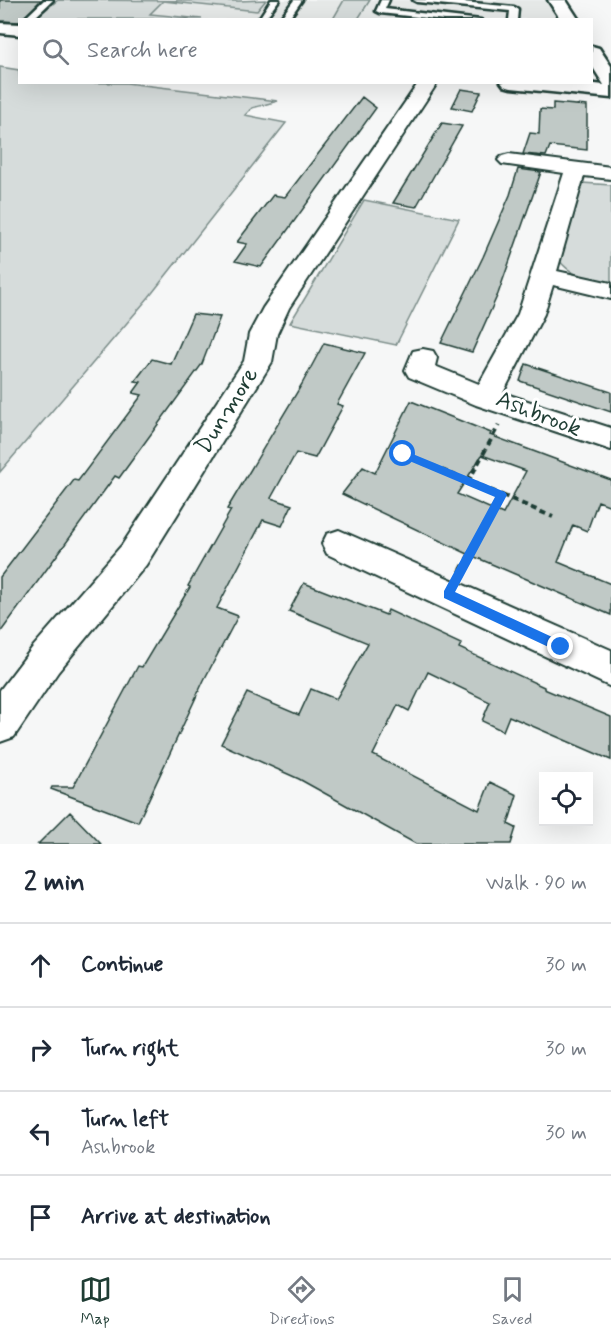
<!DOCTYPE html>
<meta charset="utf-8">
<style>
:root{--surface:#fff;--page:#f6f6f7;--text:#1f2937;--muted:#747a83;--line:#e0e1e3;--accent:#1f3d34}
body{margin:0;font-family:Mynerve,sans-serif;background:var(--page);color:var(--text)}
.controls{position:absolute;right:18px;bottom:18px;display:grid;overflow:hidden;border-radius:0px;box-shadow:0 6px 24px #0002}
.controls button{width:54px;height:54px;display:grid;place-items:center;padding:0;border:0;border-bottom:2px solid var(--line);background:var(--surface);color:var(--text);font:30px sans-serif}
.stop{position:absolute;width:18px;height:18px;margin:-14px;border:4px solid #1a73e8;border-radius:50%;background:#fff}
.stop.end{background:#1a73e8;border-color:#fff;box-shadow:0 2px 6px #0008}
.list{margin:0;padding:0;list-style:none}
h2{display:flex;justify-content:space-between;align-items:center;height:78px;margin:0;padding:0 24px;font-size:26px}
h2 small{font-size:20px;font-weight:400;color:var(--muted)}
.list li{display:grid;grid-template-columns:39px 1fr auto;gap:18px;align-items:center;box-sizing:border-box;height:84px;padding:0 24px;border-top:2px solid var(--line)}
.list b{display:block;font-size:22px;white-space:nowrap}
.list p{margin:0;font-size:20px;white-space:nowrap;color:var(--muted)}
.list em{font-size:20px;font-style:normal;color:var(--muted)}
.icon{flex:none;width:33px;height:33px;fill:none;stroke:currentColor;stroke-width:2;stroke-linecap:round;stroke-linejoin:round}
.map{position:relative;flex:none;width:611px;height:844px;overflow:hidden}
.search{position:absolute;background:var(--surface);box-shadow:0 6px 24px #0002;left:18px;right:18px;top:18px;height:66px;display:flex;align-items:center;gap:15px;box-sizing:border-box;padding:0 21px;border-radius:0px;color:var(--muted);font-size:22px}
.sheet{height:414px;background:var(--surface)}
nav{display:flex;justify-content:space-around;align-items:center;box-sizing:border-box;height:84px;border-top:2px solid var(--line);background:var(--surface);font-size:16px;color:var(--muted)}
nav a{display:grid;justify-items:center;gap:3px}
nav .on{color:var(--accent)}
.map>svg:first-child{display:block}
.built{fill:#e6e9e8}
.green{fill:#d6dcdb;stroke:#7a8c88;stroke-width:1.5}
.building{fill:#c0c9c6;stroke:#1f3d34;stroke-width:1.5;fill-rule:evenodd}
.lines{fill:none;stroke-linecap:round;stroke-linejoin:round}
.lane-casing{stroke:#1f3d34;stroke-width:5}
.street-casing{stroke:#1f3d34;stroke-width:4}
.secondary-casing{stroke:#1f3d34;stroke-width:5}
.path-far1{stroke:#1f3d34;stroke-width:4;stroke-dasharray:6 4.5;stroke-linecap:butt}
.path{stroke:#1f3d34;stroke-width:4.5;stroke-dasharray:8 6;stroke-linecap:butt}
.lane{fill:#fff;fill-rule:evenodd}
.street{fill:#fff;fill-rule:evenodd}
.secondary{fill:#fff;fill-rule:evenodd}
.route{fill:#1a73e8}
.labels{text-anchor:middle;stroke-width:6;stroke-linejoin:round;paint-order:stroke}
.street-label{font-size:24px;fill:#1f3d34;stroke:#fff}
</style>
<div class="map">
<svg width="611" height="844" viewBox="0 0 611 844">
<rect width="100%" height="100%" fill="#f6f7f7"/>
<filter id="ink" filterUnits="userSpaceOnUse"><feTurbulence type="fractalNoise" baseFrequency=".0167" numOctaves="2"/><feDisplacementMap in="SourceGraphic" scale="12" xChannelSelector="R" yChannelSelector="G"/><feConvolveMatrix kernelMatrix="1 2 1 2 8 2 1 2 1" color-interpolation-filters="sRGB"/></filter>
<g filter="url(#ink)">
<path class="built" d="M0 0H546L558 19 19 20Z"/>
<path class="green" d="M58 0 239 1 266 0 257 11 163 1 150 14 202 19H34Z
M344 0H370L358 19H333Z
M0 67 19 70 20 82 126 83 278 101 252 108 245 115 286 123 149 297 0 472Z
M582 183 611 185V285C592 280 571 277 559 260Z
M364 200 459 219 396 345 290 323Z"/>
<path class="building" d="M0 0H41L20 22 0 21Z
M461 89 481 92 472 111 452 107Z
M362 97 376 108 261 267 235 261 247 244 237 242 273 195 285 197Z
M553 103 587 106V150L550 146 546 156 523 154 530 133 539 134 540 109 553 110Z
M442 123 462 126 416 207 393 203Z
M518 169 541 172 498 294 472 352 441 343 483 257 510 195Z
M193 314 220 317 202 364 119 478 115 476 0 633V577L74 480 78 481 142 395 133 393 141 382 135 381 152 359 171 364Z
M324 343 365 353 337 404 343 406 315 458 296 453 271 498 292 505 282 526 263 520 217 608 238 616 204 680 138 822 51 789 52 787H73L138 666 142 667 190 587 188 586 231 510 227 509 302 384Z
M526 364 611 392V412L520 381Z
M411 401 491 433 490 435 611 480V506L598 501 587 531 573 525 558 562 611 584V615L468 554 342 494 363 467 375 473ZM482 455 526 471 503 514 457 494Z
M304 583 386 615 388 610 461 644 459 648 544 687V689L611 717V760L509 716 503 731 482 721 490 702 428 672 409 711 398 705 373 755 479 810 490 782 517 795 508 824 516 828 511 844H416L299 779 221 744 247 693 299 715 311 689 336 699 368 643 289 611Z
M70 812 101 844H38Z"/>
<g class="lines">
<g class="lane-casing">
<path id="lane" d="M44 0H53L32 20H23Z
M271 0H279L267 16 275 19 258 20Z
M294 0H302L288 20H279Z
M381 0H389L385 9 481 20H445L380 13 376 11Z
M413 0H443L514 7 518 9 517 20H509L510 11 417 2Z"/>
</g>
<g class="street-casing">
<path id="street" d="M419 82H438L289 308 277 334 272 362 146 565 58 672 14 737 0 742V690L32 648 122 545 244 361 249 334 263 308Z
M509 154 611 167V179L584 176 557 271 611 283V299L553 285 544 314 503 393 611 428V450L476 405 409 377 405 370 413 351 423 349 433 351 437 358 435 366 479 384 518 314 564 173 502 164 498 160 502 156Z
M339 530 611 650V687L327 554 322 544 327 534Z"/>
</g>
<g class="secondary-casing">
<path id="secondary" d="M548 0H566L579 20H561Z
M0 23 20 24V35L0 33Z
M592 46 599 48 611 66V98L511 88 504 86 501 82H578L604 85 592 66Z"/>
</g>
<path class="path-far1" d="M403 454 502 495 474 546
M468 482 499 425
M502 495 553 517"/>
<path class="path" d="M460 572 475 545"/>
<use href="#lane" class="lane"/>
<use href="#street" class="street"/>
<use href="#secondary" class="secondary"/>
</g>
</g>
<path class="route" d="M403 450 505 492 507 495 455 592 565 643V651H557L444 598V591L495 497 400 457V452Z"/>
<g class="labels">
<g class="street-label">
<text transform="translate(226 410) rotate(-58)" y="8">Dunmore</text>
<text transform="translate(539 413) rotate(21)" y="8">Ashbrook</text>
</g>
</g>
</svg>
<div class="controls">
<button><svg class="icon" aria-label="locate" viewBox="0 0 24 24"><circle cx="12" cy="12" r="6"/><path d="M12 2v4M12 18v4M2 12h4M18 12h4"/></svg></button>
</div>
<div class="stop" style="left:403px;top:454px"></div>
<div class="stop end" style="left:561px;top:647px"></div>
<div class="search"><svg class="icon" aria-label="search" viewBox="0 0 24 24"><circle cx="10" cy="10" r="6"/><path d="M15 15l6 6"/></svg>Search here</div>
</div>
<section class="sheet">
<h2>2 min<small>Walk · 90 m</small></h2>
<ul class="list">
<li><svg class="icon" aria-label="ahead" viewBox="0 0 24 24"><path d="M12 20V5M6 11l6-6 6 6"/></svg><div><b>Continue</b></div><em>30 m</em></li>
<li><svg class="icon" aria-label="right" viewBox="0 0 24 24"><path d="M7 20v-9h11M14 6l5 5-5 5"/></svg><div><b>Turn right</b></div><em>30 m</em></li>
<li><svg class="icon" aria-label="left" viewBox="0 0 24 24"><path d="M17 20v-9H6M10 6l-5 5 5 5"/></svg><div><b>Turn left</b><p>Ashbrook</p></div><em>30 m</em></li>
<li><svg class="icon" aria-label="arrive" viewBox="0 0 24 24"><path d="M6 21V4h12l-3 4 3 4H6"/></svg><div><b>Arrive at destination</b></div></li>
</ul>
</section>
<nav>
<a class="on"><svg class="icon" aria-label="map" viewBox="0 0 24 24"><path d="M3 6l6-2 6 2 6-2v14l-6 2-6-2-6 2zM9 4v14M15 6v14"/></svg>Map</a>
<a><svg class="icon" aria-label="directions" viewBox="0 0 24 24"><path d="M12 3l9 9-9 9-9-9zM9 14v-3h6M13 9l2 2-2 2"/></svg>Directions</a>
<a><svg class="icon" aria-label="saved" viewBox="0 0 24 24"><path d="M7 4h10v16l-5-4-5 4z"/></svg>Saved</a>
</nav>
